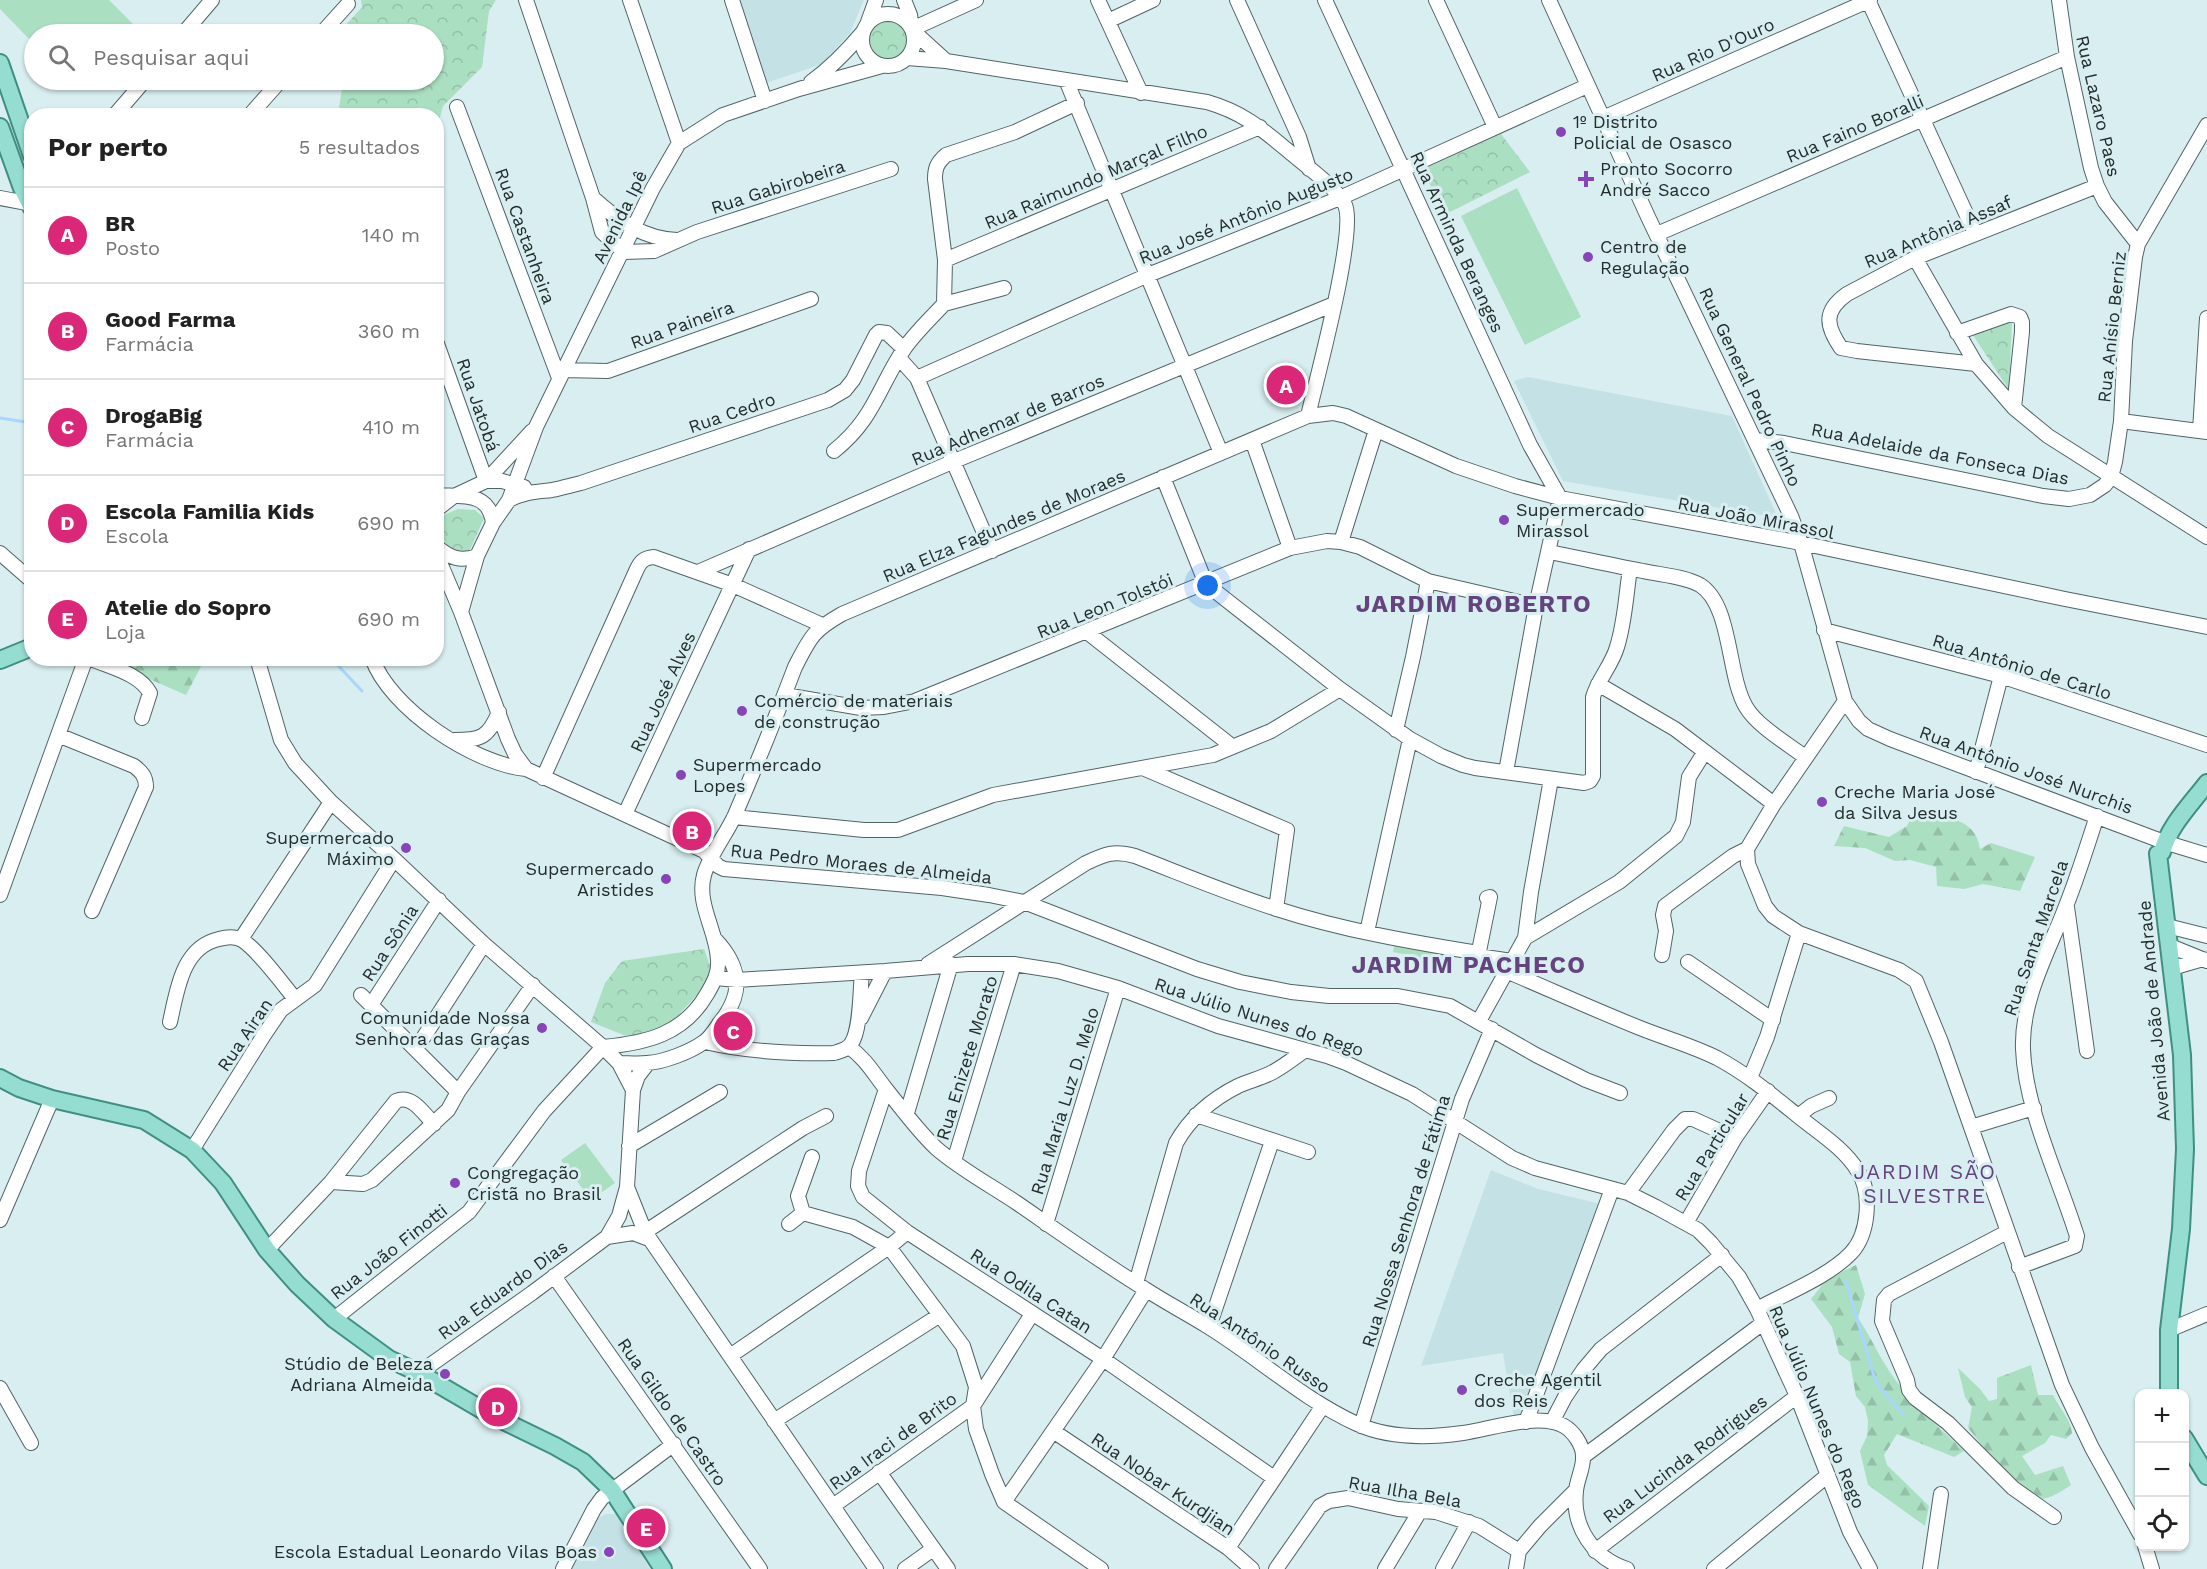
<!DOCTYPE html>
<html lang="pt">
<meta charset="utf-8">
<style>
:root{--surface:#fff;--page:#f6f6f6;--text:#222;--muted:#767676;--line:#e0e0e0;--accent:#db2777}
body{margin:0;font-family:"Work Sans",sans-serif;background:var(--page);color:var(--text)}
.controls{position:absolute;right:18px;bottom:18px;display:grid;overflow:hidden;border-radius:12px;box-shadow:0 2px 4px #0004}
.controls button{width:54px;height:54px;display:grid;place-items:center;padding:0;border:0;border-bottom:2px solid var(--line);background:var(--surface);color:var(--text);font:30px sans-serif}
.you{position:absolute;left:1208px;top:586px;width:21px;height:21px;margin:-15px;border:4px solid #fff;border-radius:50%;background:#1a73e8;box-shadow:0 0 0 9px #1a73e833}
.badge{display:grid;place-items:center;width:39px;height:39px;border-radius:50%;background:var(--accent);color:#fff;font-size:20px;font-weight:700}
.pin{position:absolute;translate:-50% -50%;border:3px solid #fff;box-shadow:0 2px 6px #0006}
.list{margin:0;padding:0;list-style:none}
h2{display:flex;justify-content:space-between;align-items:center;height:78px;margin:0;padding:0 24px;font-size:26px}
h2 small{font-size:20px;font-weight:400;color:var(--muted)}
.list li{display:grid;grid-template-columns:39px 1fr auto;gap:18px;align-items:center;box-sizing:border-box;height:96px;padding:0 24px;border-top:2px solid var(--line)}
.list b{display:block;font-size:22px;white-space:nowrap}
.list p{margin:0;font-size:20px;white-space:nowrap;color:var(--muted)}
.list em{font-size:20px;font-style:normal;color:var(--muted)}
.icon{flex:none;width:33px;height:33px;fill:none;stroke:currentColor;stroke-width:2;stroke-linecap:round;stroke-linejoin:round}
.map{position:relative;flex:none;width:2207px;height:1569px;overflow:hidden}
.search{position:absolute;background:var(--surface);box-shadow:0 2px 4px #0004;left:24px;top:24px;width:420px;height:66px;display:flex;align-items:center;gap:15px;box-sizing:border-box;padding:0 21px;border-radius:33px;color:var(--muted);font-size:22px}
.panel{position:absolute;background:var(--surface);box-shadow:0 2px 4px #0004;left:24px;top:108px;width:420px;height:558px;border-radius:24px}
.map>svg:first-child{display:block}
.built{fill:#c4e2e5}
.grass{fill:#abdfc2}
.forest{fill:url(#forest-firs)}
.park{fill:url(#park-crowns)}
.lines{fill:none;stroke-linecap:round;stroke-linejoin:round}
.stream{stroke:#a9d6fd;stroke-width:3}
.minor-casing{stroke:#516466;stroke-width:16}
.major-casing{stroke:#408f83;stroke-width:20}
.minor{stroke:#fff;stroke-width:14}
.major{stroke:#95dcd1;stroke-width:16}
.poi-dot{fill:#8744b8;stroke:#d8eef0;stroke-width:2}
.labels{text-anchor:middle;stroke-width:6;stroke-linejoin:round;paint-order:stroke}
.street-label{font-size:18px;fill:#242d2d;stroke:#d8eef0}
.poi-label{font-size:18px;fill:#242d2d;stroke:#d8eef0;text-anchor:start}
.quarter-label{font-size:21px;letter-spacing:1.5px;fill:#64447f;stroke:#d8eef0}
.district-label{font-size:24px;font-weight:bold;letter-spacing:1.5px;fill:#64447f;stroke:#d8eef0}
</style>
<div class="map">
<svg width="2207" height="1569" viewBox="0 0 2207 1569">
<defs>
<pattern id="forest-firs" width="22" height="20" patternUnits="userSpaceOnUse" patternTransform="scale(1.5)"><rect width="22" height="20" fill="#abdfc2"/><path d="M5 1l3.5 6h-7zM16 11l3.5 6h-7z" fill="#93c0a7"/></pattern>
<pattern id="park-crowns" width="20" height="18" patternUnits="userSpaceOnUse" patternTransform="scale(1.5)"><rect width="20" height="18" fill="#abdfc2"/><path d="M2 6a3 3 0 1 1 6 0M12 15a3 3 0 1 1 6 0" fill="none" stroke="#93c0a7"/></pattern>
</defs>
<rect width="100%" height="100%" fill="#d8eef0"/>
<path class="built" d="M740 0H864L850 33 822 64 766 83Z
M1528 377 1732 416 1778 518 1563 481 1514 381Z
M1491 1170 1538 1189 1601 1204 1523 1419 1514 1418 1503 1353 1421 1366Z
M606 1514H617L650 1569H571L596 1519Z"/>
<path class="grass" d="M0 0H109L137 28 131 34H34V44L0 9Z
M1517 188 1581 317 1525 345 1461 216Z
M1397 933 1446 943 1442 962 1393 952Z
M585 1143 615 1183 591 1200 561 1160Z"/>
<path class="forest" d="M101 658 205 659 186 695Z
M1914 811C1940 816 1976 816 1980 849L1991 843 2035 857 2020 891 1983 884 1964 889 1937 886 1936 867 1910 860 1895 861 1865 848 1834 846 1844 826 1889 837 1907 826Z
M1856 1265 1865 1294 1858 1318C1869 1334 1876 1350 1886 1366 1906 1399 1937 1425 1964 1451L1954 1457 1897 1434 1884 1455 1887 1465 1929 1506 1925 1526 1868 1485 1860 1451 1867 1436 1868 1421 1865 1407 1856 1396 1850 1362 1839 1354 1832 1327 1811 1299 1827 1279Z
M2031 1365 2038 1395H2053C2059 1408 2071 1419 2072 1433L2066 1439 2051 1435 2045 1443 2022 1456 2035 1475 2063 1466 2071 1485C2062 1491 2047 1501 2036 1499 2011 1492 1985 1447 1968 1428L1972 1407 1965 1397 1958 1368 1980 1389 1989 1401 1997 1399V1378Z"/>
<path class="park" d="M361 0H496L489 11 482 67 443 106 437 128 436 116 338 115 342 88 331 80H434V34H338L362 7Z
M865 40a21 21 0 1 1 42 0a21 21 0 1 1-42 0Z
M1501 134 1530 172 1446 214 1422 170Z
M2005 319 2012 321 2009 390 1973 335Z
M458 509 475 510 484 518 469 552H452C444 541 435 530 442 516Z
M704 949 711 968 704 987 672 1022 640 1034 626 1036 591 1022 605 983 622 961Z"/>
<g class="lines">
<path class="stream" d="M0 418 32 423
M331 658 362 691
M1846 1281 1876 1383 1903 1414"/>
<g class="minor-casing">
<path id="minor" d="M526 0 593 198 602 232 624 252 654 251 697 232 891 169
M630 0 679 143
M732 0 765 101
M904 0 910 15 912 29 976 0
M1098 0 1141 93
M1237 0 1299 137 1309 169
M1325 0 1530 445 1560 498 1536 606 1506 772
M1436 0 1495 127
M1549 0 1649 219 1791 516 1801 543 1845 701 1859 721 1868 729 1890 739 2164 842 2207 855
M1868 0 1975 233
M2059 0 2067 57 2091 168 2097 186 2105 202 2138 244
M862 40a26 26 0 1 1 52 0a26 26 0 1 1-52 0Z
M1108 21 1153 0
M868 22 876 0
M913 31 946 61
M183 34 212 0
M321 34 348 4
M907 58 946 61 1207 102C1245 113 1263 130 1292 154 1307 167 1336 187 1345 205 1357 231 1316 381 1308 416
M1066 80 1221 453
M811 82C832 67 847 51 863 32
M457 107 559 378
M114 116 145 80
M249 116 281 80
M1603 118 1870 0
M0 198 32 204
M593 198C617 220 644 239 677 240
M1657 234 2067 57
M1915 258 1976 364 2014 408 2048 436 2207 537
M945 260 1260 127
M944 304 1004 288
M1957 333 2011 314 2020 317 2022 322V332L2014 408
M436 341 486 481H502L524 487
M899 358 917 378 992 551
M1976 364 1857 351 1841 348C1826 326 1823 311 1847 294L1915 258 2097 186
M563 370 608 371 811 299
M917 378 1148 275 1340 198 1587 86
M2121 421 2207 432
M2200 431 2207 318
M1252 440 1290 548
M1756 440 1784 443 2043 496 2069 499 2090 495 2105 485 2111 477 2115 462 2121 421 2125 341 2135 257 2138 244 2207 125
M834 451C874 419 878 388 904 349 915 333 931 318 944 304L945 260 935 179C935 168 937 163 946 155L1015 132 1077 103
M1163 477 1206 584 1340 689 1410 739 1441 756 1463 765 1475 768 1584 783 1590 781 1593 776V697C1598 679 1612 665 1617 647 1625 622 1626 594 1630 569
M436 495C462 497 489 491 493 523
M509 500C524 492 536 492 552 490 562 488 572 485 581 483L828 400 845 390 853 380 876 335 879 332 887 333 904 349
M436 510 454 496 486 481 532 431
M1341 542 1376 430
M436 546C450 558 460 562 477 556
M1549 552C1580 558 1611 565 1643 571 1661 575 1684 576 1700 585 1732 605 1727 675 1746 707 1757 726 1788 744 1805 757
M0 553 32 581
M436 553 461 612 508 739 515 754 526 769 704 851 718 866 724 869 942 888 989 895 1024 902 1197 969 1240 982 1291 992 1329 996H1398L1450 1006 1536 1055 1586 1080 1620 1093
M698 572 952 462 1334 304
M461 612 477 556 493 523 509 500 536 427 653 188 679 143 723 115 799 89 882 66
M1824 630 2001 676 2207 745
M1087 632 1233 747
M89 658C109 667 139 673 150 693L142 718
M257 658 281 740 295 763 331 802 394 859 484 944 603 1047 619 1063 633 1090
M372 658C390 709 474 764 526 769
M1598 684 1675 729 1774 804
M785 695 861 708 884 707 915 701 1290 548 1327 541 1341 542 1360 547 1428 581 1536 606
M1845 701 1774 804 1747 849 1748 864 1765 906 1773 916 1799 933 1899 970 1916 981 1941 1042 2062 1385 2092 1448 2140 1534
M1396 730 1413 657 1428 581
M58 735 134 766C142 772 146 777 146 787L92 911
M454 740C481 740 488 738 499 712
M1145 769 1287 830 1276 909
M1976 772 2001 676
M543 778 636 571C640 562 643 558 654 557L733 585 822 625
M625 814 749 549
M734 817 864 830H898L993 795 1213 755 1271 731 1340 689
M0 895 86 658
M1487 898 1490 897 1478 956 1512 961
M2067 907 2087 1051
M2167 926 2207 936
M1367 932 1410 739
M1525 938 1531 892 1551 779
M241 939 331 802
M2170 946 2207 961
M1662 955 1666 931 1663 915 1665 906 1733 856 1747 849
M1688 962 1773 1020
M928 964 1086 863C1105 854 1114 850 1135 856 1182 874 1229 894 1277 909 1342 930 1411 942 1479 953
M2172 968 2203 959
M1506 971C1551 990 1595 1010 1640 1028 1665 1038 1693 1046 1717 1058 1747 1074 1772 1095 1798 1116 1819 1133 1844 1148 1858 1171 1872 1193 1869 1234 1851 1253 1828 1277 1786 1293 1757 1309
M716 978 737 980 885 971 968 964H1014L1058 971 1118 988 1218 1026 1327 1056 1346 1063 1412 1094 1512 1158 1535 1168 1628 1193 1656 1207 1698 1230 1711 1243 1739 1277 1757 1309 1797 1396 1850 1532 1870 1569
M361 995 458 1092
M371 1005 439 900
M861 1018 885 971
M1479 1021 1525 938 1619 882 1676 836 1683 822 1689 777 1704 753
M170 1022C177 991 182 947 219 939 226 937 235 936 242 940 257 949 283 984 295 999
M705 1042C748 1052 789 1054 834 1053 840 1051 847 1050 851 1044 861 1030 860 990 862 973
M849 1047C865 1058 874 1074 886 1089 902 1109 918 1131 936 1148 960 1169 990 1185 1017 1203 1059 1232 1101 1262 1145 1289 1165 1302 1186 1313 1207 1326 1259 1358 1301 1398 1357 1424 1390 1439 1428 1438 1463 1433 1491 1429 1538 1412 1564 1426 1573 1431 1583 1445 1583 1456 1584 1467 1577 1479 1576 1491 1572 1527 1593 1558 1627 1569
M416 1049 484 944
M619 1063C628 1063 638 1064 647 1063 664 1062 690 1052 704 1042 710 1038 715 1030 719 1024 745 993 741 966 714 938
M648 1063 638 1076 633 1090 627 1187 645 1232 876 1569
M1750 1078 1767 1037 1799 933
M886 1089 859 1171 858 1186 863 1197 907 1232 1103 1359 1274 1478
M907 1113 951 964
M1196 1115 1308 1152
M1798 1116 1811 1106 1829 1098
M1971 1127 2034 1108
M629 1146 720 1092
M192 1150 264 1035 281 1010 315 985 394 859
M812 1157 798 1196 803 1213 853 1227 889 1247 963 1346 976 1387 973 1406 976 1429 992 1474 1004 1502 1101 1569
M954 1161 1014 964
M331 1182 363 1184 372 1180 448 1110 458 1092 533 985
M1628 1193 1674 1130 1685 1119H1693L1735 1138
M0 1220 52 1099
M1686 1223 1735 1138 1768 1091
M789 1224 803 1213
M1046 1224 1118 988
M645 1232 803 1128 826 1116
M2007 1232 1889 1294 1884 1300 1882 1321 1907 1380 1909 1390 1915 1398 1948 1423 2013 1488 2054 1517
M607 1237 633 1233 649 1239
M267 1250 331 1182 396 1101C412 1094 423 1113 434 1124
M2019 1267 2075 1246 2077 1236 2074 1227C2056 1172 2025 1106 2023 1049 2021 999 2049 951 2066 906 2078 876 2087 846 2097 816
M554 1276 760 1569
M1136 1283 1176 1143C1190 1118 1212 1099 1238 1086 1249 1081 1262 1078 1273 1072 1284 1066 1294 1058 1304 1051
M334 1319 469 1212 544 1111 603 1047C647 1043 684 1034 707 994 714 982 719 973 718 960 717 931 696 904 704 875 710 854 726 835 735 815 756 766 776 717 795 667 810 638 812 631 842 614L1308 416 1333 413 1346 416 1456 466 1515 486 1560 498 1801 543 2065 599 2207 627
M1209 1327 1272 1141
M2169 1330 2207 1314
M730 1356 889 1247 907 1232
M419 1373 532 1293 607 1237 619 1216 627 1187
M0 1388 31 1443
M774 1421 940 1315
M1526 1422 1612 1189
M1552 1422 1565 1397 1584 1369 1601 1349 1722 1255
M1361 1426 1462 1099 1492 1029
M1053 1431 1228 1548 1252 1569
M1584 1456 1763 1323
M879 1472 948 1569
M1004 1502 1103 1359 1146 1290
M833 1506 973 1406 1032 1314
M2145 1546 2152 1569
M1228 1548 1322 1407
M1595 1551 1797 1396
M563 1569 594 1509 602 1498 674 1444
M905 1569 933 1549
M1276 1569 1320 1506 1329 1501 1348 1498 1398 1509 1436 1512 1479 1526 1519 1551
M1385 1569 1420 1511
M1443 1569 1469 1522
M1516 1569 1519 1551 1540 1526 1576 1490
M1714 1569 1828 1475
M1930 1569 1941 1494"/>
</g>
<g class="major-casing">
<path id="major" d="M0 63 32 156
M0 127 22 188 32 208
M0 660 32 647
M0 1078 19 1088 52 1099 144 1120 192 1150 223 1183 267 1250 297 1284 334 1319 389 1359 419 1373 491 1415 555 1446 583 1462 612 1490 663 1569
M2169 1394V1330L2181 1229 2185 1149 2182 1055 2158 854 2162 852C2169 826 2191 804 2207 783
M2184 1438 2207 1476"/>
</g>
<use href="#minor" class="minor"/>
<use href="#major" class="major"/>
</g>
<g class="poi-dot">
<circle cx="1561" cy="132" r="6"/>
<path d="M1583 170h6v6h6v6h-6v6h-6v-6h-6v-6h6z"/>
<circle cx="1588" cy="257" r="6"/>
<circle cx="1504" cy="520" r="6"/>
<circle cx="742" cy="711" r="6"/>
<circle cx="681" cy="775" r="6"/>
<circle cx="1822" cy="802" r="6"/>
<circle cx="406" cy="848" r="6"/>
<circle cx="666" cy="879" r="6"/>
<circle cx="542" cy="1028" r="6"/>
<circle cx="455" cy="1183" r="6"/>
<circle cx="445" cy="1374" r="6"/>
<circle cx="1462" cy="1390" r="6"/>
<circle cx="609" cy="1552" r="6"/>
</g>
<g class="labels">
<g class="street-label">
<text transform="translate(1713 50) rotate(-24)" y="6">Rua Rio D'Ouro</text>
<text transform="translate(2098 106) rotate(77)" y="6">Rua Lazaro Paes</text>
<text transform="translate(1855 129) rotate(-23)" y="6">Rua Faino Boralli</text>
<text transform="translate(1096 177) rotate(-23)" y="6">Rua Raimundo Marçal Filho</text>
<text transform="translate(778 187) rotate(-18)" y="6">Rua Gabirobeira</text>
<text transform="translate(1246 216) rotate(-22)" y="6">Rua José Antônio Augusto</text>
<text transform="translate(620 217) rotate(-64)" y="6">Avenida Ipê</text>
<text transform="translate(1938 232) rotate(-23)" y="6">Rua Antônia Assaf</text>
<text transform="translate(525 236) rotate(70)" y="6">Rua Castanheira</text>
<text transform="translate(1457 242) rotate(65)" y="6">Rua Arminda Beranges</text>
<text transform="translate(682 325) rotate(-20)" y="6">Rua Paineira</text>
<text transform="translate(2112 327) rotate(-84)" y="6">Rua Anísio Berniz</text>
<text transform="translate(1750 387) rotate(65)" y="6">Rua General Pedro Pinho</text>
<text transform="translate(478 405) rotate(71)" y="6">Rua Jatobá</text>
<text transform="translate(732 413) rotate(-19)" y="6">Rua Cedro</text>
<text transform="translate(1008 420) rotate(-23)" y="6">Rua Adhemar de Barros</text>
<text transform="translate(1940 454) rotate(11)" y="6">Rua Adelaide da Fonseca Dias</text>
<text transform="translate(1756 518) rotate(11)" y="6">Rua João Mirassol</text>
<text transform="translate(1004 526) rotate(-23)" y="6">Rua Elza Fagundes de Moraes</text>
<text transform="translate(1105 606) rotate(-22)" y="6">Rua Leon Tolstói</text>
<text transform="translate(2022 667) rotate(17)" y="6">Rua Antônio de Carlo</text>
<text transform="translate(663 692) rotate(-65)" y="6">Rua José Alves</text>
<text transform="translate(2026 770) rotate(20)" y="6">Rua Antônio José Nurchis</text>
<text transform="translate(861 864) rotate(6)" y="6">Rua Pedro Moraes de Almeida</text>
<text transform="translate(2036 938) rotate(-71)" y="6">Rua Santa Marcela</text>
<text transform="translate(390 943) rotate(-57)" y="6">Rua Sônia</text>
<text transform="translate(2154 1011) rotate(-95)" y="6">Avenida João de Andrade</text>
<text transform="translate(1259 1017) rotate(18)" y="6">Rua Júlio Nunes do Rego</text>
<text transform="translate(245 1035) rotate(-56)" y="6">Rua Airan</text>
<text transform="translate(967 1058) rotate(-73)" y="6">Rua Enizete Morato</text>
<text transform="translate(1065 1101) rotate(-73)" y="6">Rua Maria Luz D. Melo</text>
<text transform="translate(1712 1147) rotate(-58)" y="6">Rua Particular</text>
<text transform="translate(1406 1221) rotate(-73)" y="6">Rua Nossa Senhora de Fátima</text>
<text transform="translate(389 1252) rotate(-38)" y="6">Rua João Finotti</text>
<text transform="translate(503 1290) rotate(-36)" y="6">Rua Eduardo Dias</text>
<text transform="translate(1031 1291) rotate(33)" y="6">Rua Odila Catan</text>
<text transform="translate(1260 1343) rotate(34)" y="6">Rua Antônio Russo</text>
<text transform="translate(1817 1407) rotate(67)" y="6">Rua Júlio Nunes do Rego</text>
<text transform="translate(672 1412) rotate(55)" y="6">Rua Gildo de Castro</text>
<text transform="translate(893 1441) rotate(-36)" y="6">Rua Iraci de Brito</text>
<text transform="translate(1685 1459) rotate(-37)" y="6">Rua Lucinda Rodrigues</text>
<text transform="translate(1163 1484) rotate(34)" y="6">Rua Nobar Kurdjian</text>
<text transform="translate(1405 1492) rotate(10)" y="6">Rua Ilha Bela</text>
</g>
<g class="poi-label">
<text x="1573" y="128">1º Distrito<tspan x="1573" dy="21">Policial de Osasco</tspan></text>
<text x="1600" y="175">Pronto Socorro<tspan x="1600" dy="21">André Sacco</tspan></text>
<text x="1600" y="253">Centro de<tspan x="1600" dy="21">Regulação</tspan></text>
<text x="1516" y="516">Supermercado<tspan x="1516" dy="21">Mirassol</tspan></text>
<text x="754" y="707">Comércio de materiais<tspan x="754" dy="21">de construção</tspan></text>
<text x="693" y="771">Supermercado<tspan x="693" dy="21">Lopes</tspan></text>
<text x="1834" y="798">Creche Maria José<tspan x="1834" dy="21">da Silva Jesus</tspan></text>
<text x="394" y="844" text-anchor="end">Supermercado<tspan x="394" dy="21">Máximo</tspan></text>
<text x="654" y="875" text-anchor="end">Supermercado<tspan x="654" dy="21">Aristides</tspan></text>
<text x="530" y="1024" text-anchor="end">Comunidade Nossa<tspan x="530" dy="21">Senhora das Graças</tspan></text>
<text x="467" y="1179">Congregação<tspan x="467" dy="21">Cristã no Brasil</tspan></text>
<text x="433" y="1370" text-anchor="end">Stúdio de Beleza<tspan x="433" dy="21">Adriana Almeida</tspan></text>
<text x="1474" y="1386">Creche Agentil<tspan x="1474" dy="21">dos Reis</tspan></text>
<text x="597" y="1558" text-anchor="end">Escola Estadual Leonardo Vilas Boas</text>
</g>
<g class="quarter-label">
<text x="1925" y="1179">JARDIM SÃO<tspan x="1925" dy="24">SILVESTRE</tspan></text>
</g>
<g class="district-label">
<text x="1474" y="612">JARDIM ROBERTO</text>
<text x="1469" y="973">JARDIM PACHECO</text>
</g>
</g>
</svg>
<div class="controls">
<button>+</button>
<button>−</button>
<button><svg class="icon" aria-label="locate" viewBox="0 0 24 24"><circle cx="12" cy="12" r="6"/><path d="M12 2v4M12 18v4M2 12h4M18 12h4"/></svg></button>
</div>
<div class="you"></div>
<div class="pin badge" style="left:1286px;top:385px">A</div>
<div class="pin badge" style="left:692px;top:831px">B</div>
<div class="pin badge" style="left:733px;top:1031px">C</div>
<div class="pin badge" style="left:498px;top:1407px">D</div>
<div class="pin badge" style="left:646px;top:1528px">E</div>
<div class="search"><svg class="icon" aria-label="search" viewBox="0 0 24 24"><circle cx="10" cy="10" r="6"/><path d="M15 15l6 6"/></svg>Pesquisar aqui</div>
<section class="panel">
<h2>Por perto<small>5 resultados</small></h2>
<ul class="list">
<li><span class="badge">A</span><div><b>BR</b><p>Posto</p></div><em>140 m</em></li>
<li><span class="badge">B</span><div><b>Good Farma</b><p>Farmácia</p></div><em>360 m</em></li>
<li><span class="badge">C</span><div><b>DrogaBig</b><p>Farmácia</p></div><em>410 m</em></li>
<li><span class="badge">D</span><div><b>Escola Familia Kids</b><p>Escola</p></div><em>690 m</em></li>
<li><span class="badge">E</span><div><b>Atelie do Sopro</b><p>Loja</p></div><em>690 m</em></li>
</ul>
</section>
</div>
